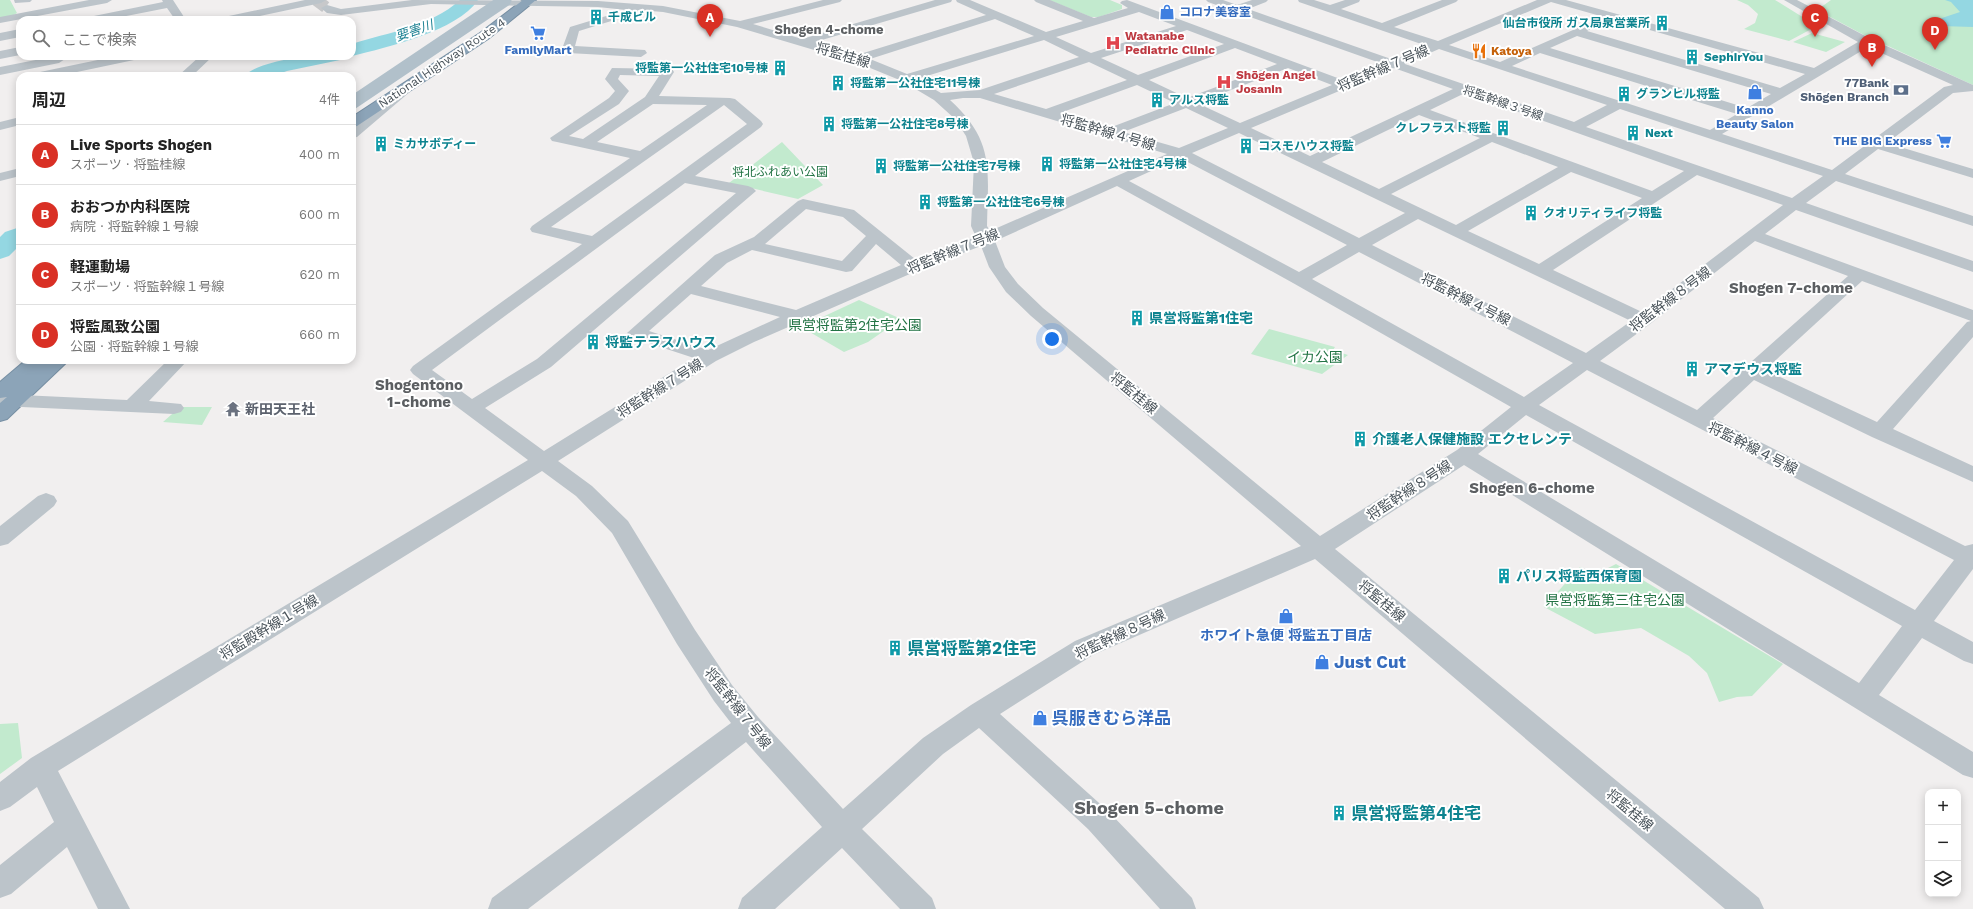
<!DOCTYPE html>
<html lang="ja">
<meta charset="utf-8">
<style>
:root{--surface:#fff;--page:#f6f6f6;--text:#222;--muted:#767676;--line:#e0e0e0;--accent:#d93025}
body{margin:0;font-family:"Work Sans","Noto Sans JP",sans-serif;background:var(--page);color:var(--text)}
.controls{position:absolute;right:12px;bottom:12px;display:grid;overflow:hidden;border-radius:8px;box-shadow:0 2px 10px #0003}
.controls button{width:36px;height:36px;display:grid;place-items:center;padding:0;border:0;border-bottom:1px solid var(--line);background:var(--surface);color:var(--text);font:20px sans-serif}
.you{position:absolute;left:1052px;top:339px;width:14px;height:14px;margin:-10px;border:3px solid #fff;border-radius:50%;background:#1a73e8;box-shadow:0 0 0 6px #1a73e833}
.badge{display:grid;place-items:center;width:26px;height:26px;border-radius:50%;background:var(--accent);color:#fff;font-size:13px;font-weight:700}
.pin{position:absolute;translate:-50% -33px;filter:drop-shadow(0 1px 2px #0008)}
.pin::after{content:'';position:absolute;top:21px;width:14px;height:12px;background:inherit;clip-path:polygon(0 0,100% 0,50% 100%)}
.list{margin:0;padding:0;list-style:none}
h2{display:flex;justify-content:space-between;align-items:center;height:52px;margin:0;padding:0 16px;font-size:17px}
h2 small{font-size:13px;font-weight:400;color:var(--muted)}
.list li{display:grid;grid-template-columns:26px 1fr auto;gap:12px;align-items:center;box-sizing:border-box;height:60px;padding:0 16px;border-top:1px solid var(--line)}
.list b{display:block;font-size:15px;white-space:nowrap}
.list p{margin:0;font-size:13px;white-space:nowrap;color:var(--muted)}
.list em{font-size:13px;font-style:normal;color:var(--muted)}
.icon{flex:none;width:22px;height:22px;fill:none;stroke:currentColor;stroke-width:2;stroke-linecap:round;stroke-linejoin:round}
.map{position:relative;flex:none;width:1973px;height:909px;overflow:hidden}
.search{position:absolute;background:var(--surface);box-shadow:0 2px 10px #0003;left:16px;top:16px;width:340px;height:44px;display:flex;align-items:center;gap:10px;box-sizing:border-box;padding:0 14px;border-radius:12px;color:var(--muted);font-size:15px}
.panel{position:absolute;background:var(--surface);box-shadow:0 2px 10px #0003;left:16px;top:72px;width:340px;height:292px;border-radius:12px}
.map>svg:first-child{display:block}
.green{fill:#c2eace}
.water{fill:#94d7e2}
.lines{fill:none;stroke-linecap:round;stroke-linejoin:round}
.river{fill:#94d7e2;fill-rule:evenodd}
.minor-tunnel{stroke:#c7c8ca;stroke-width:12;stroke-dasharray:12 6;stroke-linecap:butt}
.highway-casing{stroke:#778fa3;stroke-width:2}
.minor{fill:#bcc4ca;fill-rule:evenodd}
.highway{fill:#8ca4b8;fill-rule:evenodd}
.major-bridge{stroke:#b1c0ca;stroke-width:13}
.labels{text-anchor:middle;stroke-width:4;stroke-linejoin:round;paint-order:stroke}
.far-shop-label{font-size:12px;font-weight:bold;fill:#366cbe;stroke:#fff}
.far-culture-label{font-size:12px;font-weight:bold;fill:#0d838f;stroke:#fff;text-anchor:start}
.far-health-label{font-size:12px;font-weight:bold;fill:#be3a42;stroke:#fff;text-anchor:start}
.far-food-label{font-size:12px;font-weight:bold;fill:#c56008;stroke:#fff;text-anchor:start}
.far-street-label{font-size:12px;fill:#49535a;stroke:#fff}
.far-service-label{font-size:12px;font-weight:bold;fill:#4e5e75;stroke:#fff;text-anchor:end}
.far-park-label{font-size:12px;fill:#227344;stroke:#fff}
.far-neighbourhood-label{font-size:13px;font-weight:bold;fill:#5c5f62;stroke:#fff}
.far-water-label{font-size:13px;font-style:italic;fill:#1c8192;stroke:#fff}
.street-label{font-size:14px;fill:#49535a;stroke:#fff}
.culture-label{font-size:14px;font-weight:bold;fill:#0d838f;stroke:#fff;text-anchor:start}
.park-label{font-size:14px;fill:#227344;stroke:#fff}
.worship-label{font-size:14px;font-weight:bold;fill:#5b616d;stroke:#fff;text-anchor:start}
.shop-label{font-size:14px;font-weight:bold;fill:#366cbe;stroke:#fff}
.neighbourhood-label{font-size:15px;font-weight:bold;fill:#5c5f62;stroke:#fff}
.near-culture-label{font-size:17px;font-weight:bold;fill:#0d838f;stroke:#fff;text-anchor:start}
.near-shop-label{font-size:17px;font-weight:bold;fill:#366cbe;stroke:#fff;text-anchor:start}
.near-neighbourhood-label{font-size:18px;font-weight:bold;fill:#5c5f62;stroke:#fff}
</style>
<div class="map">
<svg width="1973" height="909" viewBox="0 0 1973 909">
<rect width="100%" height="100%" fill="#f1efef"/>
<path class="green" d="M0 0H10L17 13 12 16 0 19Z
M1049 0H1110L1122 5V9L1099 17H1091Z
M1737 0H1775L1817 26 1789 41 1744 29 1755 23 1758 14 1748 5Z
M1831 0H1973V85L1864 35 1817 10Z
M1812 33 1845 42 1826 52 1793 42Z
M782 142 823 185 798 199 729 183Z
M859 300 901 319 868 342 844 352 801 327Z
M1269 329 1335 347 1333 350 1348 355 1322 374 1251 354Z
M180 407H212L202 425 163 422Z
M1616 564 1783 664 1752 696 1737 697 1719 702 1707 673 1689 656 1641 628 1595 634 1544 607 1580 567 1596 574Z
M18 723 22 758 0 774V724Z"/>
<path class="water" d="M1945 0H1973V27L1940 26 1931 23 1933 21 1960 12 1951 2Z"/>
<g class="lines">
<path class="river" d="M460 0H478C457 31 388 47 352 56V44C389 32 430 27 460 0Z
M304 56H342L340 60 287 71 273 76H245C254 64 290 59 304 56Z
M20 227V245L9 256 0 259V237L5 232Z"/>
<path class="minor-tunnel" d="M316 0 327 8"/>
<g class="highway-casing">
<path id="highway" d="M523 0H536L488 39 357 126 352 127V117L480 33Z
M26 360H69L7 419 0 421V403L7 397 0 398V382Z"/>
</g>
<path class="minor" d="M14 0H32L30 2 15 3Z
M89 0H112L107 3 0 23V17Z
M162 0H173L186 20H172L174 18 167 8 106 20H83L89 17 163 2Z
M305 0H326L321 3 241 20H218L224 17Z
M412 0 598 1 663 6 740 21 823 0H842L840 2 753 24 802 39 935 0H952L951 2 815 42 857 55 986 15 957 2 956 0H970L1046 32 1083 21 1036 2 1034 0H1050L1094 18 1128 8 1120 3 1122 1 1127 0 1343 80 1383 64 1208 2 1206 0H1223L1237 5 1252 0H1268L1266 2 1248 9 1394 60 1427 46 1299 2 1298 0H1314L1330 5 1345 0H1360L1359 2 1341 9 1382 23 1442 0H1458L1456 2 1394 27 1438 41 1537 0H1566L1814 68 1858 42 1784 0H1797L1871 39 1973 85V91L1953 93 1887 143 1973 169V178L1878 149 1845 174 1973 216V226L1836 181 1806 203 1973 261V272L1796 210 1765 234 1973 310V337L1893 429 1973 466V482L1872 437 1754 380 1713 418 1965 546 1973 544V569L1934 621 1973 642V664L1964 661 1922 638 1879 695 1973 752V778L1963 775 1464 465 1335 549 1759 898 1764 909H1725L1315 559 1093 655 1000 714 1108 811 1192 898 1196 909H1160L1088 829 979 728 943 754 862 829 932 898 936 909H900L842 848 775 909H738L742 898 822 827 746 742 528 909H488L492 898 731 723 714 701 677 644 612 533 576 496 542 471 58 771 130 909H98L67 847 11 894 0 898V865L54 822 37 787 10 807 0 811V782L31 758 528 460 413 374 410 370 413 366 582 244 532 232 530 229 532 226 630 158 557 142 552 141 550 138 609 98 615 91 605 79 612 68 672 69 674 72 659 96 730 98 735 99 761 121 763 124 761 127 695 176 748 186 753 188 756 191 551 367 485 408 544 451 694 358 630 337 627 333 715 255 754 237 798 201 803 199 854 210 915 259 976 237 971 226 974 163 966 136 955 119 934 100 902 81 858 63 737 27 663 12 638 10 637 13 579 31 575 46 645 50 647 53 641 57 568 53 562 49 570 27 626 10 598 7 431 4 341 15 327 13 321 8 327 5 341 9ZM1551 2 1805 74 1780 88 1587 31 1595 26 1589 23 1500 62 1449 45ZM1139 12 1176 26 1091 53 1056 37ZM995 19 1034 36 907 74 870 59ZM1187 30 1224 44 1138 75 1101 58ZM1577 36 1771 94 1747 108 1550 48ZM1044 40 1079 57 980 90 941 93 917 79ZM1868 47 1953 85 1944 87 1832 170 1722 134ZM1235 48 1277 64 1187 98 1149 80ZM1439 49 1607 105 1574 122 1405 64ZM1540 53 1737 114 1710 130 1512 66ZM1089 62 1127 80 1046 109 994 94ZM1288 68 1332 85 1240 123 1197 103ZM1394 68 1453 89 1310 156 1251 128ZM620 75 659 76 645 97 583 139 569 136 619 104 629 91 618 79ZM1137 85 1175 103 1109 128 1060 113ZM1465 93 1684 171 1652 191 1430 110ZM963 98H980L1167 154 990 231 987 226C988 170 995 141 950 100ZM653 104 707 105 640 151 597 142ZM724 105 747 124 592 236 551 227ZM1186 108 1228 128 1179 148 1123 132ZM1620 109 1823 176 1792 198 1586 127ZM1419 115 1480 138 1379 189 1322 162ZM1239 133 1405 213 1359 238 1192 153ZM1492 142 1558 167 1456 225 1391 194ZM1180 158 1347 245 1299 272 1129 181ZM1571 172 1642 198 1539 264 1468 231ZM1697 175 1783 205 1642 312 1553 270ZM685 183 736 193 537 359 472 399 432 370ZM1117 186 1293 283 1511 407 1457 450 1320 536 1043 308 1018 284 1005 267 995 241ZM806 209 843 217 866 236 842 261 765 244ZM1418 219 1631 321 1586 353 1372 245ZM1755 241 1848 276 1697 410 1600 361 1650 324ZM876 244 901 265 796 310 701 286 727 263 752 250 846 272 852 271ZM981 246 989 267 1006 292 1031 316 1301 546 1075 641 971 705 923 738 843 809 758 717 732 685 695 630 628 521 592 486 558 461 716 361 754 342 919 270ZM1359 252 1573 363 1524 397 1312 279ZM1862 281 1971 321 1967 322 1877 422 1765 370ZM691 294 780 317 708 350 649 331ZM1587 370 1954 560 1915 610 1539 405ZM1526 415 1902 626 1859 683 1478 454Z
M20 29V37L0 41V33Z
M20 47V55L0 59V51Z
M56 56H63L65 59 59 63 0 75V67Z
M117 56H140L134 60 58 76H34L40 72Z
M200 56H213L192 76H178Z
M406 84 412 88 411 91 357 137 352 138V127L401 85Z
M20 117V125L0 130V122Z
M20 168V176L0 181V173Z
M168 360H188L149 401 181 404 184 408 181 412 174 414 0 406V394L127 400Z
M46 493 54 496 57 501 54 506 8 544 0 546V526L38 496Z"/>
<use href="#highway" class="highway"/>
<path class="major-bridge" d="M352 103 505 0"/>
</g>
<defs>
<g id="shop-bare" transform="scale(1.2)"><path d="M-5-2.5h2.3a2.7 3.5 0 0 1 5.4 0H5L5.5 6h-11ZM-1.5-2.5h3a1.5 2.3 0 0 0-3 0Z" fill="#3f7fe0" stroke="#fff" stroke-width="2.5" paint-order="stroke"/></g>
<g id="building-bare" transform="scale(1.2)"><path d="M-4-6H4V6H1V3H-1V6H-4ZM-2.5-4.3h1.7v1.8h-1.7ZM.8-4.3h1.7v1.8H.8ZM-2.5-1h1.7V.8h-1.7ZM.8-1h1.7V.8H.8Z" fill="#0f9aa8" stroke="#fff" stroke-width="2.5" paint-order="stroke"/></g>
<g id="supermarket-bare" transform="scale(1.2)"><path d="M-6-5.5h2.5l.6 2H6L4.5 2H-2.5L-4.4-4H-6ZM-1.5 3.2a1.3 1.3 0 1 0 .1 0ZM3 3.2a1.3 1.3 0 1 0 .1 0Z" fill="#3f7fe0" stroke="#fff" stroke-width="2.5" paint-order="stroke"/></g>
<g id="hospital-bare" transform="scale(1.2)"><path d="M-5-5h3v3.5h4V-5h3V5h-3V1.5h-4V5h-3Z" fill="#e0444e" stroke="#fff" stroke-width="2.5" paint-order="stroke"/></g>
<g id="restaurant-bare" transform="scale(1.2)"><path d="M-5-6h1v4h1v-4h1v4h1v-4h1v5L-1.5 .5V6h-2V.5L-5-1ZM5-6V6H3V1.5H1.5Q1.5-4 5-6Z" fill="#e8710a" stroke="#fff" stroke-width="2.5" paint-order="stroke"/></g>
<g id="bank-bare" transform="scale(1.2)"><path d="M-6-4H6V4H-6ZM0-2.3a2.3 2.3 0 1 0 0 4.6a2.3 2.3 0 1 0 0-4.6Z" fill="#5c6f8a" stroke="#fff" stroke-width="2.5" paint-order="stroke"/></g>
<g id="temple-bare" transform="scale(1.2)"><path d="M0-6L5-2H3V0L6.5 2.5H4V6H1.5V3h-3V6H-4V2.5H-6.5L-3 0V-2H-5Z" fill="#6b7280" stroke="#fff" stroke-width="2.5" paint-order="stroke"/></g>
</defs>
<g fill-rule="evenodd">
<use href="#shop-bare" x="1167" y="12"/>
<use href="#building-bare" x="596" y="17"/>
<use href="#building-bare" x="1662" y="23"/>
<use href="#supermarket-bare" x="538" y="33"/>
<use href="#hospital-bare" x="1113" y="43"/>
<use href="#restaurant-bare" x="1479" y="51"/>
<use href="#building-bare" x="1692" y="57"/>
<use href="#building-bare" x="780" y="68"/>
<use href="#hospital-bare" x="1224" y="82"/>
<use href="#building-bare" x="838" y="83"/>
<use href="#bank-bare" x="1901" y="90"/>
<use href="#shop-bare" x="1755" y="92"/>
<use href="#building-bare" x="1624" y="94"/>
<use href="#building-bare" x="1157" y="100"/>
<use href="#building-bare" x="829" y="124"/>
<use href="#building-bare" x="1503" y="128"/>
<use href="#building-bare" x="1633" y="133"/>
<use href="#supermarket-bare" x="1944" y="141"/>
<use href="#building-bare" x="381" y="144"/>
<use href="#building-bare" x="1246" y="146"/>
<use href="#building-bare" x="1047" y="164"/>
<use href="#building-bare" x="881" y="166"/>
<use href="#building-bare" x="925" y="202"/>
<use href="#building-bare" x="1531" y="213"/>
<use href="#building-bare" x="1137" y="318"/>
<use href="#building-bare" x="593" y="342"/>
<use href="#building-bare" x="1692" y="369"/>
<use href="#temple-bare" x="233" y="409"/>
<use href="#building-bare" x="1360" y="439"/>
<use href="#building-bare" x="1504" y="576"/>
<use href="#shop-bare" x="1286" y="616"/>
<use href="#building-bare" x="895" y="648"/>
<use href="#shop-bare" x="1322" y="662"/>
<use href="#shop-bare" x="1040" y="718"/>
<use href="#building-bare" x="1339" y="813"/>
</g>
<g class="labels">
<g class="far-shop-label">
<text x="1179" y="16" text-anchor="start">コロナ美容室</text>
<text x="538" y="54">FamilyMart</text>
<text x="1755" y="114">Kanno<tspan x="1755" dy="14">Beauty Salon</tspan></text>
<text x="1932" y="145" text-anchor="end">THE BIG Express</text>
</g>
<g class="far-culture-label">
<text x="608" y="21">千成ビル</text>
<text x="1650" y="27" text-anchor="end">仙台市役所 ガス局泉営業所</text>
<text x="1704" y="61">SephirYou</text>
<text x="768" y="72" text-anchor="end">将監第一公社住宅10号棟</text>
<text x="850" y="87">将監第一公社住宅11号棟</text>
<text x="1636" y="98">グランヒル将監</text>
<text x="1169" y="104">アルス将監</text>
<text x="841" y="128">将監第一公社住宅8号棟</text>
<text x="1491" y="132" text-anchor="end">クレフラスト将監</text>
<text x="1645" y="137">Next</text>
<text x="393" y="148">ミカサボディー</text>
<text x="1258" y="150">コスモハウス将監</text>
<text x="1059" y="168">将監第一公社住宅4号棟</text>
<text x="893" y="170">将監第一公社住宅7号棟</text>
<text x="937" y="206">将監第一公社住宅6号棟</text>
<text x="1543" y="217">クオリティライフ将監</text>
</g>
<g class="far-health-label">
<text x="1125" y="40">Watanabe<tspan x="1125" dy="14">Pediatric Clinic</tspan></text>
<text x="1236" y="79">Shōgen Angel<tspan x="1236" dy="14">Josanin</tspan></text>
</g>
<g class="far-food-label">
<text x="1491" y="55">Katoya</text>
</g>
<g class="far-street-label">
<text transform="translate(442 63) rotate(-34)" y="4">National Highway Route 4</text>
<text transform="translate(1503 103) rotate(19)" y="4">将監幹線３号線</text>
</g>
<g class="far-service-label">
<text x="1889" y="87">77Bank<tspan x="1889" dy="14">Shōgen Branch</tspan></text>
</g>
<g class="far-park-label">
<text x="780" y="176">将北ふれあい公園</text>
</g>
<g class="far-neighbourhood-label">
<text x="829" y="34">Shogen 4-chome</text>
</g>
<g class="far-water-label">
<text transform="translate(414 30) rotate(-19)" y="5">要害川</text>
</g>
<g class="street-label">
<text transform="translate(843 55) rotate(17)" y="5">将監桂線</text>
<text transform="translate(1383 68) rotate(-23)" y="5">将監幹線７号線</text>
<text transform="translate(1108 132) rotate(16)" y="5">将監幹線４号線</text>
<text transform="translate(953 251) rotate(-22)" y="5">将監幹線７号線</text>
<text transform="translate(1466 299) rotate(27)" y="5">将監幹線４号線</text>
<text transform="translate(1670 299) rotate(-37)" y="5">将監幹線８号線</text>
<text transform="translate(660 388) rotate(-32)" y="5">将監幹線７号線</text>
<text transform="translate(1134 393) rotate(40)" y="5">将監桂線</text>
<text transform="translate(1753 448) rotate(27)" y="5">将監幹線４号線</text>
<text transform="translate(1409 490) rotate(-33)" y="5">将監幹線８号線</text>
<text transform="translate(1382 601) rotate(40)" y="5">将監桂線</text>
<text transform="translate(269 627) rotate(-31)" y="5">将監殿幹線１号線</text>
<text transform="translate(1120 634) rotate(-25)" y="5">将監幹線８号線</text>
<text transform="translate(738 708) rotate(52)" y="5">将監幹線７号線</text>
<text transform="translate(1630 810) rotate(40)" y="5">将監桂線</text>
</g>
<g class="culture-label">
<text x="1149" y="323">県営将監第1住宅</text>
<text x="605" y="347">将監テラスハウス</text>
<text x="1704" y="374">アマデウス将監</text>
<text x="1372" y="444">介護老人保健施設 エクセレンテ</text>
<text x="1516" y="581">パリス将監西保育園</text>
</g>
<g class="park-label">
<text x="855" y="330">県営将監第2住宅公園</text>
<text x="1315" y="362">イカ公園</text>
<text x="1615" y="605">県営将監第三住宅公園</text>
</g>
<g class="worship-label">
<text x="245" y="414">新田天王社</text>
</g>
<g class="shop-label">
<text x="1286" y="640">ホワイト急便 将監五丁目店</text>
</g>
<g class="neighbourhood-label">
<text x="1791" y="293">Shogen 7-chome</text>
<text x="419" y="390">Shogentono<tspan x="419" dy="17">1-chome</tspan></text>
<text x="1532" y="493">Shogen 6-chome</text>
</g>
<g class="near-culture-label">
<text x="907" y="654">県営将監第2住宅</text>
<text x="1351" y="819">県営将監第4住宅</text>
</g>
<g class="near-shop-label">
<text x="1334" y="668">Just Cut</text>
<text x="1052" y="724">呉服きむら洋品</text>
</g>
<g class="near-neighbourhood-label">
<text x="1149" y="814">Shogen 5-chome</text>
</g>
</g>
</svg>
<div class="controls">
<button>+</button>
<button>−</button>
<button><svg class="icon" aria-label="layers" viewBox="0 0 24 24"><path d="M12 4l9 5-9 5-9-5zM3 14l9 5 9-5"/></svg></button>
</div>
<div class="you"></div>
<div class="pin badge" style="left:710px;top:37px">A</div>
<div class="pin badge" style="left:1872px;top:67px">B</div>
<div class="pin badge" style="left:1815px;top:37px">C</div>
<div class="pin badge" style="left:1935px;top:50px">D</div>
<div class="search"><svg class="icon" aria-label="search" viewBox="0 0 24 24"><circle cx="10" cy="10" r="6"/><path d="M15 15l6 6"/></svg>ここで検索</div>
<section class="panel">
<h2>周辺<small>4件</small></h2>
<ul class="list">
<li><span class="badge">A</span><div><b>Live Sports Shogen</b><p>スポーツ · 将監桂線</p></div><em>400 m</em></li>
<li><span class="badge">B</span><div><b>おおつか内科医院</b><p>病院 · 将監幹線１号線</p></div><em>600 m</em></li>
<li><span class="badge">C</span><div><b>軽運動場</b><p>スポーツ · 将監幹線１号線</p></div><em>620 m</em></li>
<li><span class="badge">D</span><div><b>将監風致公園</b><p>公園 · 将監幹線１号線</p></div><em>660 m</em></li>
</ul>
</section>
</div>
